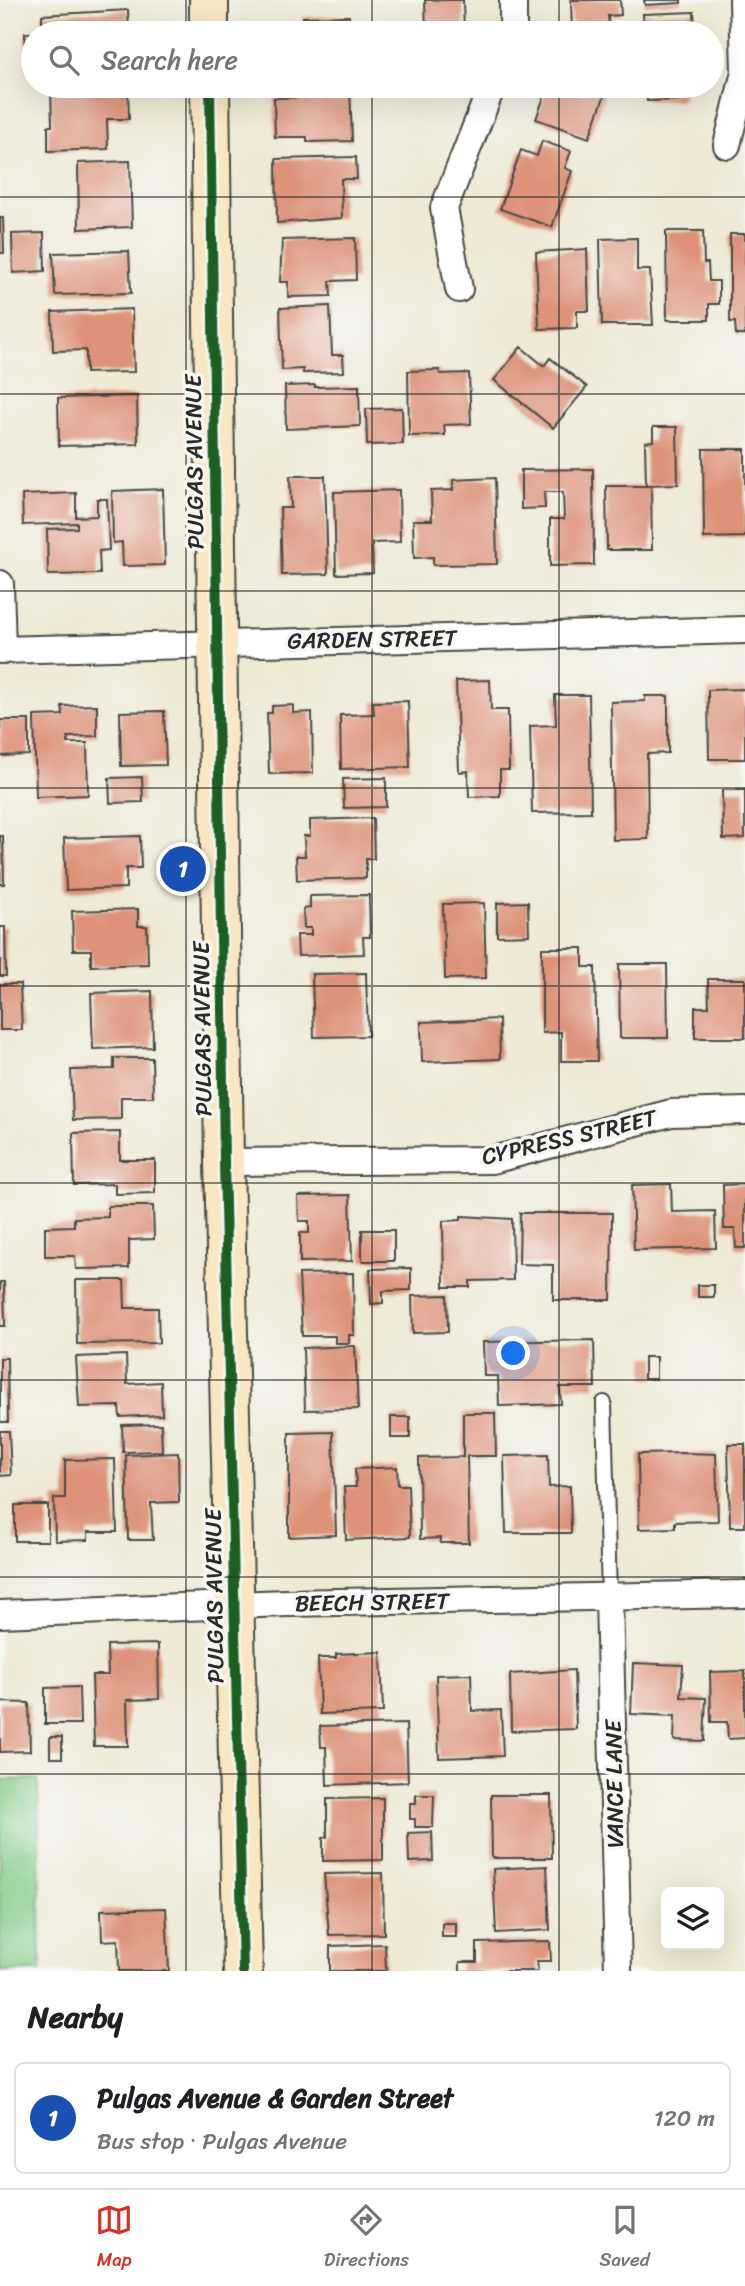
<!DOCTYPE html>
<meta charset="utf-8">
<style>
:root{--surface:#fff;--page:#f6f6f6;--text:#202124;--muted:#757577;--line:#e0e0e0;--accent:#d93025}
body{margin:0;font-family:Sriracha,sans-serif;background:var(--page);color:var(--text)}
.controls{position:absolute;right:21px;bottom:21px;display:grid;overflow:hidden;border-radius:10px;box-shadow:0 7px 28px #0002}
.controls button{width:63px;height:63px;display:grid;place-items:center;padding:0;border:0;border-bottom:2px solid var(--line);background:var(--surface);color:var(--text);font:35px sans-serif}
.you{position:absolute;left:514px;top:1354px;width:24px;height:24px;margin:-18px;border:5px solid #fff;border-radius:50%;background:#1a73e8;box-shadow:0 0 0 10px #1a73e833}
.badge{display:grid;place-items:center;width:46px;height:46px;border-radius:50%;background:var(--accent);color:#fff;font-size:23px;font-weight:700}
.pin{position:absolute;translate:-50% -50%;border:4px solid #fff;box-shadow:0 2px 7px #0006}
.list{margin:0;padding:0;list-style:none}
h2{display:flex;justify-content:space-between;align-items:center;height:91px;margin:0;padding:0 28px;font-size:30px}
h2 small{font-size:23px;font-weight:400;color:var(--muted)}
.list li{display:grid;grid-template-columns:46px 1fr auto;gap:21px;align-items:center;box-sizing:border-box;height:112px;margin:0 14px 14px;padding:0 14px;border:2px solid var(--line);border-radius:10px}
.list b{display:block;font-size:26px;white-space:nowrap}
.list p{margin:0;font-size:23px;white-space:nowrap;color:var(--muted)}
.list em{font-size:23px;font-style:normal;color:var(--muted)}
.icon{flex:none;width:38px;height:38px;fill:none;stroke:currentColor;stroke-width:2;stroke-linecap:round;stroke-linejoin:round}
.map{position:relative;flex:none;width:745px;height:1971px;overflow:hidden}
.search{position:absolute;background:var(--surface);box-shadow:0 7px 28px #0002;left:21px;right:21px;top:21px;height:77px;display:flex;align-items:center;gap:18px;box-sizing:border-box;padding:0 24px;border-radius:38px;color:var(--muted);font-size:26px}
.sheet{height:217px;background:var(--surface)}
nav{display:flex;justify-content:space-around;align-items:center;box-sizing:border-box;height:98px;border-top:2px solid var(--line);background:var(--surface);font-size:19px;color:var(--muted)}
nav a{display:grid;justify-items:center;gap:4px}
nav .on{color:var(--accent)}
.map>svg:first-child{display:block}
.green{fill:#81cb89;stroke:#567b5a;stroke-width:2}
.building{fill:#dd9279}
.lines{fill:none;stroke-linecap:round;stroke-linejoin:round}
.lane-casing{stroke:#484844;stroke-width:18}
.street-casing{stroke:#484844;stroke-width:30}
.secondary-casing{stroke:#484844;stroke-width:42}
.lane{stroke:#fff;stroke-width:14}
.street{stroke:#fff;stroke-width:26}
.secondary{stroke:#f9e7c3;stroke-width:38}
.cycleway-casing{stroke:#f6f6f2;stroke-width:15}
.cycleway{stroke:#1b5e20;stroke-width:10}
.grid{fill:none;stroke:#2b2b2b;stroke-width:2;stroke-opacity:0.55}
.labels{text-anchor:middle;stroke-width:7;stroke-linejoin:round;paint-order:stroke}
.street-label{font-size:23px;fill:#2b2b2b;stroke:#f6f6f2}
</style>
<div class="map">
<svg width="745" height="1971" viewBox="0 0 745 1971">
<rect width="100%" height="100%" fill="#f6f6f2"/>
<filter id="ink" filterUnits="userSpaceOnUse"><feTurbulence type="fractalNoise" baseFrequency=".0143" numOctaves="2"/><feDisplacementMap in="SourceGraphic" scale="14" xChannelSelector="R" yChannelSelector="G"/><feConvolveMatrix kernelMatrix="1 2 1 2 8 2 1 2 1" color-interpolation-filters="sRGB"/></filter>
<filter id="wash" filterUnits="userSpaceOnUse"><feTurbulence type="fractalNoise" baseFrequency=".00686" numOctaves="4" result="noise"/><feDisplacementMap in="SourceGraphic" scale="28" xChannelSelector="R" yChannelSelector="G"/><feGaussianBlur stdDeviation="1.57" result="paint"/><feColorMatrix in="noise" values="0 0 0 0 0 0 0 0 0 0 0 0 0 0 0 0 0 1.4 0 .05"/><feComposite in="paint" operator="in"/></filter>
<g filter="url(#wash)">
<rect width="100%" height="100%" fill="#eeead5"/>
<path class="green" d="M38 1779 41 1971H0V1780Z"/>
<g id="blocks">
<path class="building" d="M425 0H463L464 33H426Z
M571 0H620L621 15 608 16 609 32 572 33Z
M644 0H681V3L645 5Z
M128 10 129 33H42V15Z
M694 12 695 33H644L643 14Z
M349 16V33H288V24H304L303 17Z
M25 33H33V73H26Z
M128 86 129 119H107L108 149 48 151V126H52L51 88Z
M306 86H350L352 141 307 142V137H275L274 98 306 97Z
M548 86H608L589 138 536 119Z
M646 86H683V100L647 101Z
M542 141 571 151 565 168 572 171 552 227 500 209 521 150 537 156Z
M356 157 357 179H341L342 218 277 223 276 159Z
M130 161 132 227 79 229 78 163Z
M0 218H3L4 253H0Z
M666 231H703L704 263H708L709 281H719V304H709V320H667Z
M44 233 45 271 13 273 12 234Z
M730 234H745V335H736L735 322H730Z
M355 238 356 280 330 281 331 296 288 297V282H280L282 240Z
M637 238V270H650L653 325H602L600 239Z
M587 249 589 311H577V328L539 329 536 252Z
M129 251 131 293 55 295 53 253Z
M330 306 332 355H343L344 372 303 373V369L282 370 280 308Z
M132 309 134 372 86 373V350L53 351 52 312Z
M521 347 544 366 550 358 587 387 553 428 494 380Z
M439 370 440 374 469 373 471 424 444 425 445 435 409 436 408 371Z
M315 385V387L359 386 360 426 286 429 285 386Z
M137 396 138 444 59 446 58 398Z
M402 408 403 444 367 445 366 409Z
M653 427H677L678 484 646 485 645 442 653 441Z
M703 449H745V537L704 538Z
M593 469 594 565 550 566V519H564L563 492H544L545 508 521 509V470Z
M290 476H325L328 574 282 575 280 508H291Z
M495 478 497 564 433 565V557L414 558 413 520H432L431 491 453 490V480Z
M606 486H651L652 550H607Z
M163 489 165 565 123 566 122 542 113 543 112 491Z
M399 490 400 542 372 543 373 573 336 574 334 492Z
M76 493V517L97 516V499H107L109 550 99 551 100 574 48 575 47 529 77 528V523L23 525 22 495Z
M490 680 491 710H508L509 770H500V796L469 797 468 771 459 772 456 681Z
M745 689V759H709L708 690Z
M555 695H589L591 812 532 813 530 726 556 725Z
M645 696H668V753L647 754 648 839 613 840 611 702 645 701Z
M408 701 410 767 341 769 340 715 374 714 373 702Z
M97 705V736L68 737V743H87L88 795 36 797 34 716 63 715 62 706Z
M293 705V713L312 712 313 773 269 774 267 713H272V706Z
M164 711 166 765 121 766 120 712Z
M0 720H29V755L0 756Z
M142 777 143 802 110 803 109 778Z
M386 778V807L344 808 343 779Z
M722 790H745V838L723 839Z
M373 818 374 859H366V878L297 880 296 856H305L304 836H310V820Z
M0 836H3L4 884H0Z
M140 836 141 868H126V888L66 890 64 838Z
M369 895 370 937H363L364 954 298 956 297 935H311V928H304L303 909 310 908V896Z
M528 902 529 935 497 936V903Z
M484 903 486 978 445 979 443 904Z
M138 909V926H147L148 964 91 966V950H73L72 911Z
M0 927H5L6 976H0Z
M542 948H583V967H595L597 1061H561V1032L542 1033Z
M619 964H667L668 1038H620Z
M366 973 368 1036 314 1037 312 974Z
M708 979H745V1038H695V1007H709Z
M0 984H20L22 1030H0Z
M152 991 153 1047 93 1049 91 993Z
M499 1019 500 1059 422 1062 421 1022Z
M114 1058H152L153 1097H121V1119L73 1120 71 1070 114 1069Z
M120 1132V1160H155V1193L115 1194V1184L74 1185 73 1133Z
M671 1184 672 1212 715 1211 716 1248 634 1250 632 1185Z
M745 1184V1248H736L735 1229H724L723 1185Z
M350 1195 352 1261 300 1262V1233H309V1221H299L298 1196Z
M108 1206H153L154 1239 129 1240V1268L76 1269 75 1256H45V1227L74 1226V1218L108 1217Z
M520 1213H612L611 1300H553V1265L519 1264Z
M461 1216 512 1219 513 1280 470 1281V1287H444L443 1221 461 1220Z
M362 1230H394V1261H362Z
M411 1268V1290L383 1291V1303L371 1304 370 1269Z
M353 1273 354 1335H349V1343H335V1336H302L299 1274Z
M76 1280H124L125 1308H158L159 1343 77 1344Z
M0 1282H4L5 1326H0Z
M698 1285H714V1297H698Z
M447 1295 448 1332 413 1333 412 1296Z
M594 1340 595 1387H560L561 1404 499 1406 498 1376H484L483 1342Z
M355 1346 358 1409 305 1410 303 1348Z
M126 1355 127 1384 161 1382 162 1415 120 1417 119 1406 79 1407 76 1357Z
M644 1357H656V1379H644Z
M0 1358H7L8 1422H0Z
M463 1413H495L496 1456H467L469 1543H440V1538L420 1539 419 1458 463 1457Z
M391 1417H410V1438H391Z
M161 1424 162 1451 123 1452 122 1425Z
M0 1431H9L11 1475 0 1476Z
M333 1432 336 1535 289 1537V1433Z
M728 1444H745V1527H730Z
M178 1453 179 1502 151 1503 153 1540H128L126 1455Z
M685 1453 716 1454 718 1521 675 1522V1528L639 1529 638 1454Z
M548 1455 549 1487 570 1486 571 1533H506L504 1456Z
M115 1459 117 1532H88V1540L55 1541 54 1498H65V1460Z
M397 1467 398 1485H408L410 1537 346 1540 344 1487H356L355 1469Z
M15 1505H48V1541H15Z
M158 1644 159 1699 127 1700 128 1746H94L92 1675H108L107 1645Z
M381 1652 383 1712 320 1714 318 1658H336V1654Z
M633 1663 683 1665 681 1697 706 1698 704 1741 674 1740 675 1716 631 1714Z
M574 1670 576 1729 511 1731 510 1674Z
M745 1671V1738L728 1739 727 1722H711L710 1672Z
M471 1674 472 1711 501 1710 503 1756 439 1758 436 1675Z
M79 1687 80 1724H45V1688Z
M0 1702 29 1703 30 1751 0 1752Z
M406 1724 408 1782 327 1785 326 1747H321L320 1726Z
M50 1737H62V1758H50Z
M416 1795H434L433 1827H415V1819H410V1803H416Z
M491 1795H551L552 1858H492Z
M383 1798V1860L323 1861V1838L327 1837V1799Z
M432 1832 433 1861 409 1862 408 1833Z
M547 1866 550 1930 496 1933 493 1869Z
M383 1873 384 1934 329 1935 324 1874Z
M166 1908 169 1971H119L118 1940 102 1941 101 1910Z
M442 1923H456V1937H442Z
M550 1941 551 1961H537L538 1971H460V1962H477V1943Z
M385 1944 386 1971H330V1946Z"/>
</g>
</g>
<g filter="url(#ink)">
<use href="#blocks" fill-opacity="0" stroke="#484844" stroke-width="2"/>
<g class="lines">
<g class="lane-casing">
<path id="lane" d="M604 1403 609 1598"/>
</g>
<g class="street-casing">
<path id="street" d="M513 0V33
M727 145 745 72 743 0
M459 289 444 208 492 86
M0 584 2 649
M0 650 745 630
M224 1162 492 1160 671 1113 745 1111
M609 1598 618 1971
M0 1614 287 1603 745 1594"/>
</g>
<g class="secondary-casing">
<path id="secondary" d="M209 0V33
M210 86 224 1162 243 1971"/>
</g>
<use href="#lane" class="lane"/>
<use href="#street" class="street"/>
<use href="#secondary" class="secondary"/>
<g class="cycleway-casing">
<path id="cycleway" d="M210 86 224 1162 243 1971"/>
</g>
<use href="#cycleway" class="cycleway"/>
</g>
</g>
<path class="grid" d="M186 0V33M372 0V33M559 0V33M186 86V1971M372 86V1971M559 86V1971M0 197H745M0 394H745M0 591H745M0 788H745M0 986H745M0 1183H745M0 1380H745M0 1577H745M0 1774H745"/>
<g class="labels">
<g class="street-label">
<text transform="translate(194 462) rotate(-91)" y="8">PULGAS AVENUE</text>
<text transform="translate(372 639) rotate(-1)" y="8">GARDEN STREET</text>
<text transform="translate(202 1029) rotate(-91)" y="8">PULGAS AVENUE</text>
<text transform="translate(569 1137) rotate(-13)" y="8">CYPRESS STREET</text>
<text transform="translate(214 1596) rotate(-91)" y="8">PULGAS AVENUE</text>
<text transform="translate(372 1602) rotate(-1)" y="8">BEECH STREET</text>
<text transform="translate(614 1784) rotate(-91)" y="8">VANCE LANE</text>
</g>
</g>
</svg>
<div class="controls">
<button><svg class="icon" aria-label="layers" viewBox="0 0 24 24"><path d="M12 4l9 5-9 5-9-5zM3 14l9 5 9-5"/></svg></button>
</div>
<div class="you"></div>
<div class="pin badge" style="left:183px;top:869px;background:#1a4fb4">1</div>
<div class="search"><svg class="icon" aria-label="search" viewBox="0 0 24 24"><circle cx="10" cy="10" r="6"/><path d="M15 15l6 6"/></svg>Search here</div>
</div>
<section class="sheet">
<h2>Nearby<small></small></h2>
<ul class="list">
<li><span class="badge" style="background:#1a4fb4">1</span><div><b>Pulgas Avenue &amp; Garden Street</b><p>Bus stop · Pulgas Avenue</p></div><em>120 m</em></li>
</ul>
</section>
<nav>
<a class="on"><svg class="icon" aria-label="map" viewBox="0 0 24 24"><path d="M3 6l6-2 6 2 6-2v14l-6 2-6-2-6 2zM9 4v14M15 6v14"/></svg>Map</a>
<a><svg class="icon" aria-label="directions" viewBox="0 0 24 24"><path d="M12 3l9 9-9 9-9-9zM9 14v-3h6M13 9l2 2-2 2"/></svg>Directions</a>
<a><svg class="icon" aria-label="saved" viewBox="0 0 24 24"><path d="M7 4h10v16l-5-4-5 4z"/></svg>Saved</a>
</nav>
